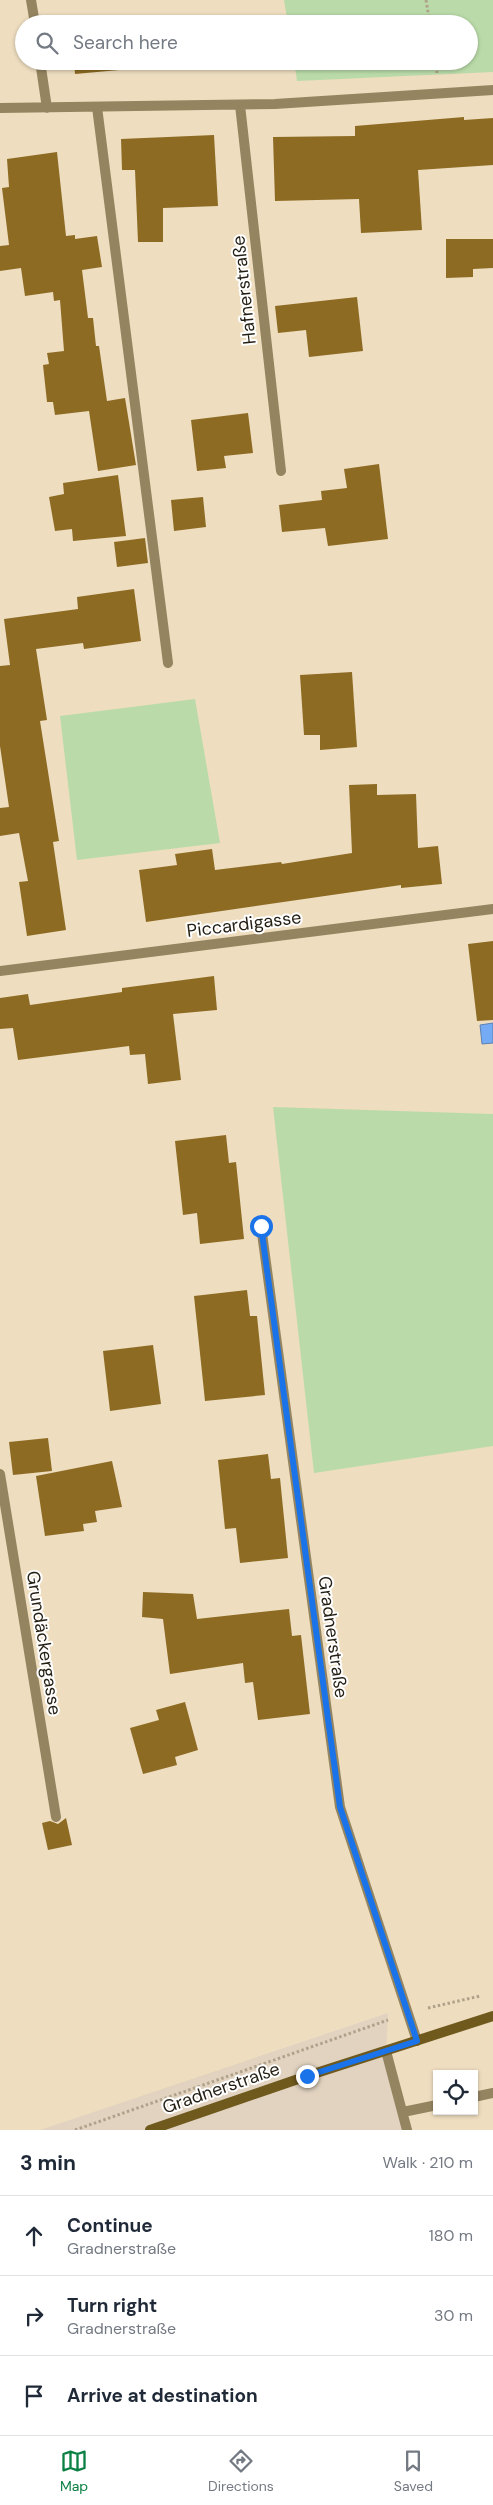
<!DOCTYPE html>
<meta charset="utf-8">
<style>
:root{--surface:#fff;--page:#f6f6f7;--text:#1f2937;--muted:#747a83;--line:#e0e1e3;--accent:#0b8043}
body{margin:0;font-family:"DM Sans",sans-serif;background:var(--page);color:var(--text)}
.controls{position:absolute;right:15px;bottom:15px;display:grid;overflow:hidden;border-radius:0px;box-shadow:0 1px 4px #0004}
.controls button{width:45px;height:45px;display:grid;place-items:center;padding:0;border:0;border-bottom:1px solid var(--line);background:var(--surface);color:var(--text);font:25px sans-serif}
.stop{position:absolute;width:15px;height:15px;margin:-11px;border:4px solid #1a73e8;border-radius:50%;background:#fff}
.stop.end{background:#1a73e8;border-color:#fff;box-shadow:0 1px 5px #0008}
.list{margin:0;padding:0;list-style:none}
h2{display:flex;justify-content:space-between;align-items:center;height:65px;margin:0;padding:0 20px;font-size:21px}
h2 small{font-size:16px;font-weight:400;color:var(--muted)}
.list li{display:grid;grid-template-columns:32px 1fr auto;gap:15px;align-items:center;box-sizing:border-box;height:80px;padding:0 20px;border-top:1px solid var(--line)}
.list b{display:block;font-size:19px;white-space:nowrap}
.list p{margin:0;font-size:16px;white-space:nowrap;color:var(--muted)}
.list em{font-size:16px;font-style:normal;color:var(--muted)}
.icon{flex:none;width:28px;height:28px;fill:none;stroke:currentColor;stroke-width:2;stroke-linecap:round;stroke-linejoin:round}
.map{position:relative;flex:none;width:493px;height:2130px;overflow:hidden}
.search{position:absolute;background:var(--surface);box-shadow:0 1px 4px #0004;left:15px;right:15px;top:15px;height:55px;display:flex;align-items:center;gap:12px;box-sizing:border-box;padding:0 18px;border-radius:28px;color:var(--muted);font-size:19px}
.sheet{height:305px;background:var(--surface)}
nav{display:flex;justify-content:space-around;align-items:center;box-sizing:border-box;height:70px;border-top:1px solid var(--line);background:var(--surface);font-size:14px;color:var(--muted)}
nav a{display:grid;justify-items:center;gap:2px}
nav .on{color:var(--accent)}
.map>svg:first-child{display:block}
.commercial{fill:#e1d3c0}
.green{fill:#badba9}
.water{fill:#75abf4;stroke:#5d81b0}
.building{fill:#8d6b23}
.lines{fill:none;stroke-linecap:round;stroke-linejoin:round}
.path{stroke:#b0a28a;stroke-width:3;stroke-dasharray:2.5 2.5;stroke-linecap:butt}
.lane{stroke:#948560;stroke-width:10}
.street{stroke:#948560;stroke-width:10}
.secondary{stroke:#6f591d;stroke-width:10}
.route{stroke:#1a73e8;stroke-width:6}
.labels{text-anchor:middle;stroke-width:4;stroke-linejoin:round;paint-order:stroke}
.street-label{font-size:18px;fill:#241e13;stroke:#fff}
</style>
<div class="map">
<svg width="493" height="2130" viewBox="0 0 493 2130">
<rect width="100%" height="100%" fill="#eeddbf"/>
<path class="commercial" d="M388 2013 386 2051 407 2130H40Z"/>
<path class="green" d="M284 0H493V72L297 81 294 61H469V24H288Z
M195 699 220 843 77 860 60 716Z
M273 1107 493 1114V1446L314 1473Z"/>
<path class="water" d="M493 1023V1043L482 1044 480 1025Z"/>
<path class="building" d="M74 61H118L119 70 75 74Z
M464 117V120L493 118V165L418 170 422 230 361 233 359 199 275 201 273 137 355 136V126Z
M214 135 218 206 163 208V242H138L135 170H122L121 139Z
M57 152 66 236 75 235V239L97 236 102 267 82 270 88 318H93L96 346H99L107 401 125 398 136 465 98 471 89 411 55 415 53 402H47L43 365 49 364 47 353 64 351 60 300 54 301 53 292 25 296 21 268 0 271V246L9 245 2 188 9 187 7 159Z
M446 239H493V268L473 269V277L446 278Z
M357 297 363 351 309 357 306 330 278 333 275 306Z
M248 413 253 453 224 456 226 468 197 471 191 420Z
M379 464 388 539 328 546 325 528 282 532 279 505 322 500 321 491 347 488 344 469Z
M118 475 126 536 73 541 72 529 55 531 49 497 64 494 63 483Z
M203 497 206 527 174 531 171 500Z
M145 538 148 563 117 567 114 542Z
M134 589 141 641 84 649 83 643 36 649 47 720 40 721 59 841 53 842 66 930 27 936 19 882 28 881 19 833 0 836V808L9 807 0 746V666L10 665 4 619 78 609 77 597Z
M352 672 357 747 320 750V735H304L300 675Z
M377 784V795L416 794 418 848 438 846 442 884 401 888V885L146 922 139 870 177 865 175 854 212 849 215 870 281 862 282 864 352 853 349 785Z
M493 941V1020L477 1021 468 944Z
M214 976 217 1010 173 1014 181 1080 148 1084 145 1054 130 1055 129 1046 18 1060 13 1028 0 1029V998L28 994 30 1005 122 992V988Z
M226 1135 229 1163 236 1162 244 1239 200 1244 197 1213 183 1215 175 1141Z
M247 1290 250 1316H257L265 1395 205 1401 194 1296Z
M153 1345 161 1404 110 1411 103 1351Z
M48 1438 52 1471 13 1475 9 1442Z
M268 1454 271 1479 280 1478 288 1558 240 1563 236 1528 225 1529 218 1460Z
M112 1461 122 1507 95 1511 97 1522 83 1524 84 1531 45 1536 36 1476Z
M143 1592 193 1594 197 1619 289 1609 292 1636 301 1635 310 1714 258 1720 253 1682 245 1683 243 1663 170 1674 163 1619 142 1617Z
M185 1702 198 1750 175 1757 177 1765 143 1774 130 1728 159 1720 156 1710Z
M66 1818 72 1845 48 1850 42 1823 50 1821 58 1824Z"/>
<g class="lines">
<path class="path" d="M426 0 430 24
M436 61 437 73
M428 2008 480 1996
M75 2130 388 2020"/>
<path class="lane" d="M261 1226 340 1807 417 2041"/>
<path class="street" d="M31 0 35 24
M40 61 47 108
M240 105 281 471
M97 107 168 663
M0 108 275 104 493 90
M0 971 493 909
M0 1474 56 1817
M386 2051 407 2130
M474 2097 493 2093
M403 2112 437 2105"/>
<path class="secondary" d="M150 2130 307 2076 493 2016"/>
</g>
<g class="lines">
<path class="route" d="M261 1226 340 1807 417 2041 307 2076"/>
</g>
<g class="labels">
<g class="street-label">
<text transform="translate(244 290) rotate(-96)" y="6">Hafnerstraße</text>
<text transform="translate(244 924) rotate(-7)" y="6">Piccardigasse</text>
<text transform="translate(333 1637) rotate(82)" y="6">Gradnerstraße</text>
<text transform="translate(44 1643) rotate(81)" y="6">Grundäckergasse</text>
<text transform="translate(221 2088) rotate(-19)" y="6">Gradnerstraße</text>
</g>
</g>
</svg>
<div class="controls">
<button><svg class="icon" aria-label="locate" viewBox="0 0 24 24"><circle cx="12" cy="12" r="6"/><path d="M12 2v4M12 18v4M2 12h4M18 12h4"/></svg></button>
</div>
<div class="stop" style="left:261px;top:1226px"></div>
<div class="stop end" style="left:307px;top:2076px"></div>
<div class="search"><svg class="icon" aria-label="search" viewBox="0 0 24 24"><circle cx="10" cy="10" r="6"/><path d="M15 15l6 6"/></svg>Search here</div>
</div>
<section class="sheet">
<h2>3 min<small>Walk · 210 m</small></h2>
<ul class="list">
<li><svg class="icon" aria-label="ahead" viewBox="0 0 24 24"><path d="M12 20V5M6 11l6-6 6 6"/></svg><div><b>Continue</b><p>Gradnerstraße</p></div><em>180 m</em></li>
<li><svg class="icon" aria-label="right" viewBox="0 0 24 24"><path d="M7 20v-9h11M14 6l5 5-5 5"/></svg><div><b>Turn right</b><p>Gradnerstraße</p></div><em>30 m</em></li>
<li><svg class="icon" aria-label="arrive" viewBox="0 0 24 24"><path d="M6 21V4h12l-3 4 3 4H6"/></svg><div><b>Arrive at destination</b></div></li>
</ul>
</section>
<nav>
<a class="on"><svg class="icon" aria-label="map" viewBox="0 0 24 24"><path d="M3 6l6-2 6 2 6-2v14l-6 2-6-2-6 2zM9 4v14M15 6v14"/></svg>Map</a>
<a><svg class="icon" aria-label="directions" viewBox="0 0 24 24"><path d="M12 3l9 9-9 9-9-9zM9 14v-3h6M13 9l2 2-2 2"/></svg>Directions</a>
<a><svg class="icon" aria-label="saved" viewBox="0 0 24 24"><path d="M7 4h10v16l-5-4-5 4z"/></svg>Saved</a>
</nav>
